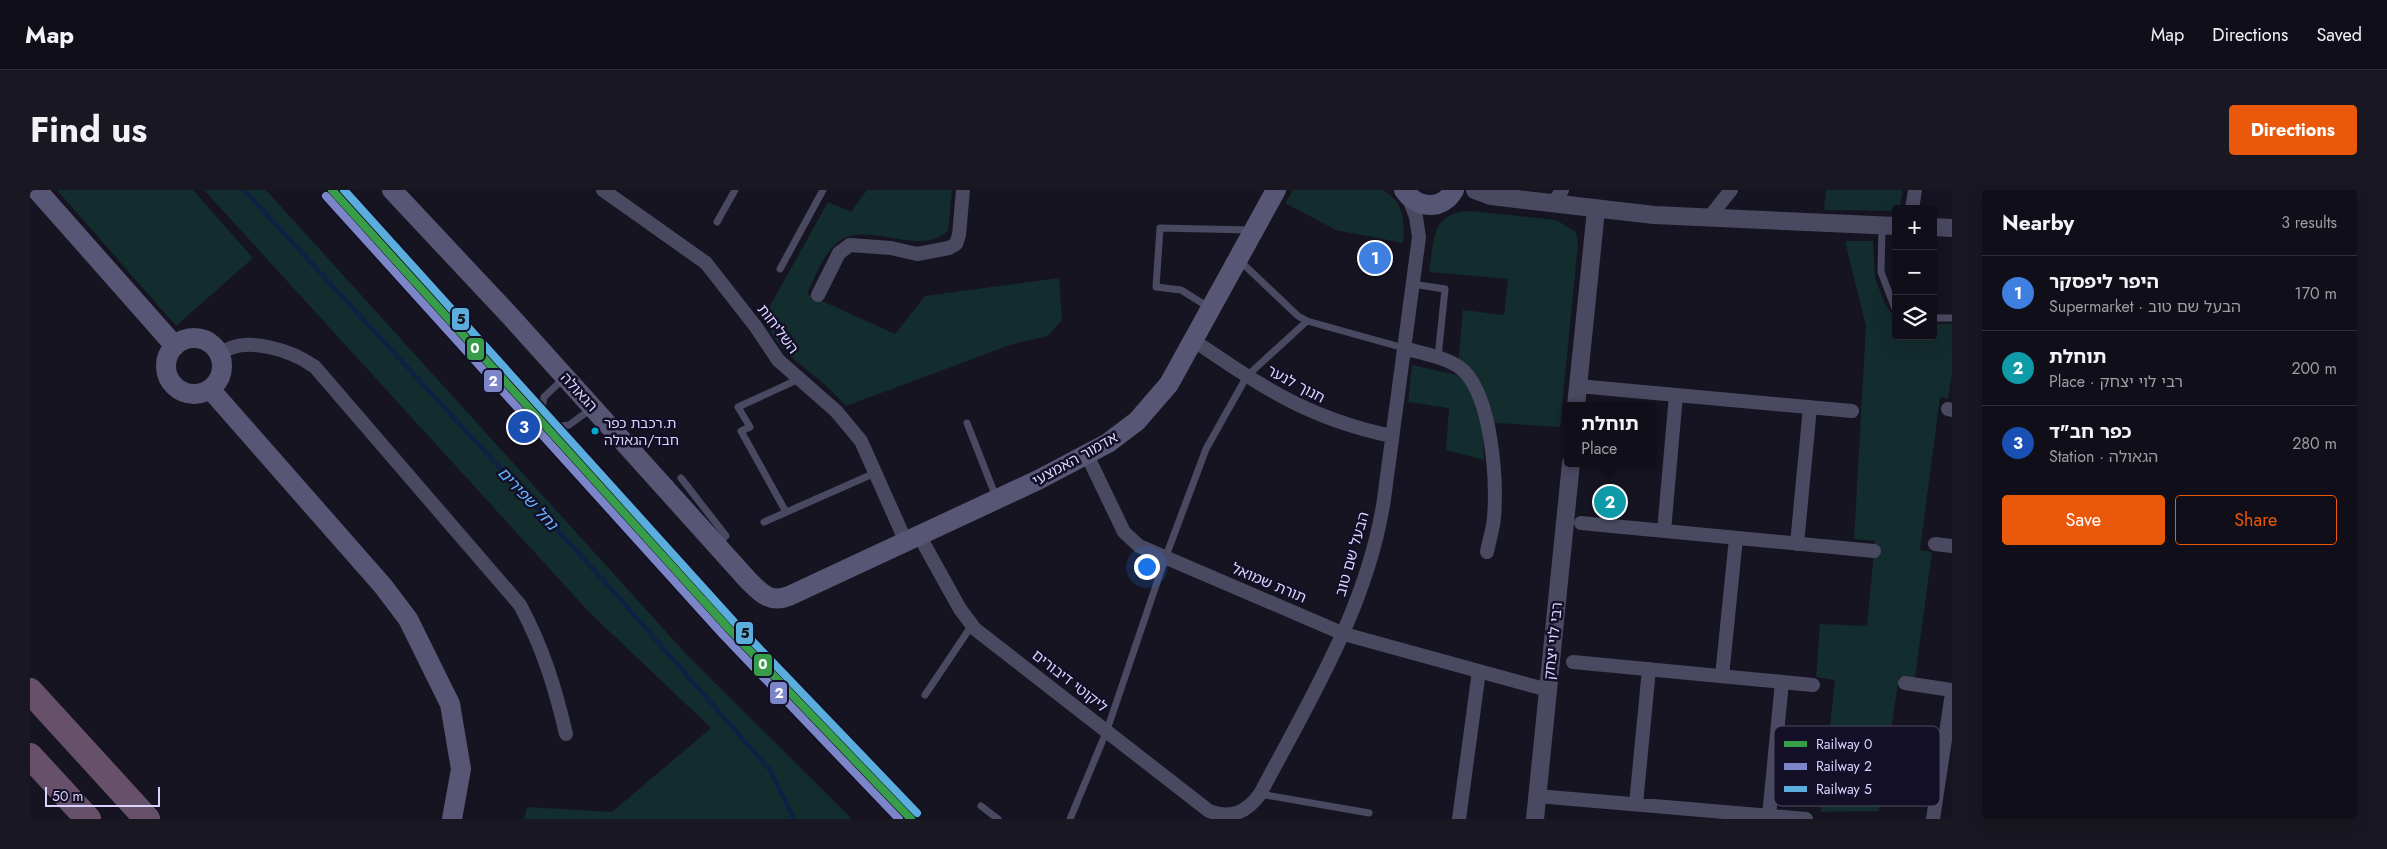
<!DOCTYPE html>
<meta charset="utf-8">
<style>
:root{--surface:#100f19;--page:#191822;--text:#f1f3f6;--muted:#9c9ca2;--line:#302f38;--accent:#ea580c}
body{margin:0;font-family:Jost,"Noto Sans Hebrew",sans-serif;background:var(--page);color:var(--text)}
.controls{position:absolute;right:15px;top:15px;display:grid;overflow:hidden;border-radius:5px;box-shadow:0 5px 20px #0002}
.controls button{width:45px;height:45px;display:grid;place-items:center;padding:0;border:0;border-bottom:1px solid var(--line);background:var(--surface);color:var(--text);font:25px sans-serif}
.scale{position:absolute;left:15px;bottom:12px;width:115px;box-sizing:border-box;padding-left:5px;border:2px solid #d9d4ff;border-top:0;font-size:14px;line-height:18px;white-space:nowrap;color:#d9d4ff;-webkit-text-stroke:4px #130f26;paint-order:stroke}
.you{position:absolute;left:1116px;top:376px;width:18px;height:18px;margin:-12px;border:4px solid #fff;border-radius:50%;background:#1a73e8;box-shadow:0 0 0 8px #1a73e833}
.badge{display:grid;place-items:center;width:32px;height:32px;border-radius:50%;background:var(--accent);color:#fff;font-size:16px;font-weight:700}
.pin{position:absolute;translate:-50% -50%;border:2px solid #fff;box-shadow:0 1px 5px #0006}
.popup{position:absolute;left:1534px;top:212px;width:92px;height:65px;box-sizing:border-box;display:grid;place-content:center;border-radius:5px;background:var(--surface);filter:drop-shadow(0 1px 4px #0005);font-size:16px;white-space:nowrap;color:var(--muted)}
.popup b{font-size:19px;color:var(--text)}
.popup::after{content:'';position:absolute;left:50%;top:100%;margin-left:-10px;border:10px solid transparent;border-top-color:var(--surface)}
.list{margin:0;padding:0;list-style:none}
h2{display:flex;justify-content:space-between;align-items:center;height:65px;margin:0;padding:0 20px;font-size:21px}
h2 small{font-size:16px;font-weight:400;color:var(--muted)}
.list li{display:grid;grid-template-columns:32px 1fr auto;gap:15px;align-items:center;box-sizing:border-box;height:75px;padding:0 20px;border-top:1px solid var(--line)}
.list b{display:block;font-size:19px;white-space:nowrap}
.list p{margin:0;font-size:16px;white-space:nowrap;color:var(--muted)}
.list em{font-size:16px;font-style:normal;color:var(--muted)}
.actions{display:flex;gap:10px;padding:15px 20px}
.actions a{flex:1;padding:11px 0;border:1px solid var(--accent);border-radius:5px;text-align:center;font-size:18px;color:var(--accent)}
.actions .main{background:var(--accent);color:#fff}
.icon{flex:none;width:28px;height:28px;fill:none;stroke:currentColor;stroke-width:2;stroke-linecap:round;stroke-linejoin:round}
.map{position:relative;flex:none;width:1922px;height:629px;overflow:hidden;border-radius:5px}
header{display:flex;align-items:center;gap:30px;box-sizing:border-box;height:70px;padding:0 25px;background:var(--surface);border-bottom:1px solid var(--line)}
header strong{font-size:24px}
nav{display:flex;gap:28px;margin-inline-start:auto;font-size:18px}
.intro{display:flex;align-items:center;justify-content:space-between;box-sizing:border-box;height:120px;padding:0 30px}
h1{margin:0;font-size:35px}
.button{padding:12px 22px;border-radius:5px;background:var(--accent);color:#fff;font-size:18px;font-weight:700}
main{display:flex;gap:30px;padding:0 30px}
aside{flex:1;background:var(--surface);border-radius:5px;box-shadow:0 5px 20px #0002}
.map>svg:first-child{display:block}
.green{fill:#132c2d}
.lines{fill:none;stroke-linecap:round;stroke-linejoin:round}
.stream{stroke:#0d2144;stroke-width:4.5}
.service{stroke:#4a4962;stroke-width:7}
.minor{stroke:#4a4962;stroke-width:14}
.tertiary{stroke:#4a4962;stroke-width:18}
.secondary{stroke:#575674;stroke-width:20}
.motorway{stroke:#67516a;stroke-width:26}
.rail-1-casing{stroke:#130f26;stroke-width:11}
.rail-2-casing{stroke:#130f26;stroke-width:11}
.rail-3-casing{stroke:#130f26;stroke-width:11}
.rail-1{stroke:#389d48;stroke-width:8}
.rail-2{stroke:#7d85c9;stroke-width:8}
.rail-3{stroke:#5aaddd;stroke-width:8}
.bus-dot{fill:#00a9ce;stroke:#130f26;stroke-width:2}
.labels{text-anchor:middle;stroke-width:5;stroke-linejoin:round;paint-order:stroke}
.bus-label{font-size:14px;fill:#d9d4ff;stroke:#130f26;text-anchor:start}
.street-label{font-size:15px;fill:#d9d4ff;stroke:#130f26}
.water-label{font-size:16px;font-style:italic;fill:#62b6ff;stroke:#130f26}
.key{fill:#130f26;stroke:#4e4a67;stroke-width:1}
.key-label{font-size:14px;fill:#d9d4ff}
.line-badge{stroke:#130f26;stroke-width:2}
.badge-label{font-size:14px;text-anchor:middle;font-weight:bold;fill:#fff}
.pale-badge-label{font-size:14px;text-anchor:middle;font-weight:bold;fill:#111}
</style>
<header>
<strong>Map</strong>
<nav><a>Map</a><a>Directions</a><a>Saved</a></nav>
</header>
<div class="intro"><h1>Find us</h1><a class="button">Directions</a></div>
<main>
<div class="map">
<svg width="1922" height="629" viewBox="0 0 1922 629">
<rect width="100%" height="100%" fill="#161421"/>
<path class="green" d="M27 0H163L223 68 146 136Z
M174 0H236L659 467 822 629H494L497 617 582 622 681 538 559 422Z
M837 0H922L918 41C889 68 837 29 808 52 793 64 785 87 777 104L865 144 895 106 1029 88 1032 130 1018 146 980 155 816 216C809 209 802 201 794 194 771 173 741 158 735 125L798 12 821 22Z
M1263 0H1352C1374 10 1375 31 1373 53L1306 40 1255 13Z
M1796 0H1873L1870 15 1866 21 1794 20Z
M1442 21 1526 30 1546 42 1548 54 1530 237 1452 232 1454 270 1416 260 1419 218 1378 212 1382 175 1427 185 1433 120 1474 125 1478 89 1399 82C1405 48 1400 22 1442 21Z
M1815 51H1843L1845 88 1855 114 1866 130V146H1903V134H1922V182L1918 209 1910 207 1890 360 1902 362 1885 488 1869 487 1859 552H1855L1849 621 1791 622 1805 490 1786 487 1790 434 1837 436 1845 351 1824 349 1836 136Z"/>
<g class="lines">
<path class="stream" d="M214 0 576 393 740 580 764 629"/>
<path class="service" d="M687 32 705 0
M1852 37 1851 82 1866 121
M1209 70 1268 126 1277 131 1374 158
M750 79 793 0
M1382 94 1415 99 1408 167
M1180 118 1151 100 1126 97 1130 38 1221 40
M1903 128H1922
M533 189 514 207 511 224 524 237 539 235 561 219
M937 233 966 307
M651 288 696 346 687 355
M756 322 711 241 720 237 708 217 769 189
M734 332 845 283
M895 505 942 435
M1230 604 1339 623
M951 616 968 629
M1040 629 1077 540 1136 366 1176 259 1217 186 1277 131"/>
<path class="minor" d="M573 0 676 73 726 137 748 170 806 221 831 251 876 352
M1522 15 1532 0
M1882 19 1885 0
M1678 29 1701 0
M788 105 809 63 820 55 861 58 887 64 919 58 926 54 929 45 933 0
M1163 150C1232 197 1279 229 1362 246
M1374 158C1393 164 1419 167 1434 181 1462 210 1467 289 1464 328 1463 339 1459 351 1457 362
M190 164C214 144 263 161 285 177L490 415C513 458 525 497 536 544
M1548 196 1822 221
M1918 219 1922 220
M1057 265 1094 342 1109 356 1314 444 1518 500
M1551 333 1844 361
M1634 341 1646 205
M890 347 930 419 945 439 1179 621C1201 629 1216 623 1230 604 1280 509 1338 416 1354 309L1389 47 1386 27 1378 6
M1767 354 1780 217
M1905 354 1922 356
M1543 472 1783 495
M1692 486 1706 348
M1875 493 1922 500
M1507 606 1776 629
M1606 614 1619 479
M1739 626 1752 492
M1429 629 1449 481
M1903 629 1922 503"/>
<path class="tertiary" d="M1445 0 1461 6 1624 25 1866 36
M1903 37 1922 38
M1546 216 1566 20
M1505 629 1541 273"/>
<path class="secondary" d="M7 0 145 156
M362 0 482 128 717 389C730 402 739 414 759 406L1008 290 1078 253 1107 231 1139 194 1246 0
M1374 0C1387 19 1412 21 1424 0
M136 176a28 28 0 1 1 56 0a28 28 0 1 1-56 0Z
M180 199 353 396 378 429 420 514 431 579 422 629"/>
<path class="motorway" d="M0 501 117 629
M0 566 58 629"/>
<g class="rail-1-casing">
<path id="rail-1" d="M302 0 699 439 881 629"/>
</g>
<g class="rail-2-casing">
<path id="rail-2" d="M296 6 693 445 869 629"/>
</g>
<g class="rail-3-casing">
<path id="rail-3" d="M314 0 705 433 887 623"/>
</g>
<use href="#rail-1" class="rail-1"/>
<use href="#rail-2" class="rail-2"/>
<use href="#rail-3" class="rail-3"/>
</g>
<circle class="bus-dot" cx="565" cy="241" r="4.5"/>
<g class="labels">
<g class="bus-label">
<text x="574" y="238">ת.רכבת כפר<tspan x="574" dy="17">חבד/הגאולה</tspan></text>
</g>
<g class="street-label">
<text transform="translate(748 139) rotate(53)" y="5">השליחות</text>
<text transform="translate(1266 194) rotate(28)" y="5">חנוך לנער</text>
<text transform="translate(549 202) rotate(48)" y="5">הגאולה</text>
<text transform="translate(1045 269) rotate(-29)" y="5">אדמור האמצעי</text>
<text transform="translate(1322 364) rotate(-74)" y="5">הבעל שם טוב</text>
<text transform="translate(1239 393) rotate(23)" y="5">תורת שמואל</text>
<text transform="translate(1523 451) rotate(-84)" y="5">רבי לוי יצחק</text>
<text transform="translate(1040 491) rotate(38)" y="5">ליקוטי דיבורים</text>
</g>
<g class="water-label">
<text transform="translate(498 308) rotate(47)" y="6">נחל שפירים</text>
</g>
</g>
<rect x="1744" y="536" width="166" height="80" rx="8" class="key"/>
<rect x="1754" y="551" width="23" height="6" fill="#389d48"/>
<rect x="1754" y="573" width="23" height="7" fill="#7d85c9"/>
<rect x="1754" y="596" width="23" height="6" fill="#5aaddd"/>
<g class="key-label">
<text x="1786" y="559">Railway 0</text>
<text x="1786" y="581">Railway 2</text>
<text x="1786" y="604">Railway 5</text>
</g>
<g class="line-badge">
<rect x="421" y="117" width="19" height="24" rx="5" fill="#5aaddd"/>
<rect x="436" y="147" width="19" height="24" rx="5" fill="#389d48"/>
<rect x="453" y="179" width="20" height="24" rx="5" fill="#7d85c9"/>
<rect x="705" y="431" width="19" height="24" rx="5" fill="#5aaddd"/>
<rect x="723" y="463" width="20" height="24" rx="5" fill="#389d48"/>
<rect x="739" y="491" width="19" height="24" rx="5" fill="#7d85c9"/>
</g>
<g class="badge-label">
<text x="445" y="163">0</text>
<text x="463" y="196">2</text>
<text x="733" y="479">0</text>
<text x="749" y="508">2</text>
</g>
<g class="pale-badge-label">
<text x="431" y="134">5</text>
<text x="715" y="448">5</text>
</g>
</svg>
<div class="controls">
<button>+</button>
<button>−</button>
<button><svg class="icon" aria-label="layers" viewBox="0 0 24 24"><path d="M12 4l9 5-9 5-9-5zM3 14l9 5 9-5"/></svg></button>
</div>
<div class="scale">50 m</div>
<div class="you"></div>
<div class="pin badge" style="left:1345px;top:68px;background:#3f7fe0">1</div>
<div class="pin badge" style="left:1580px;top:312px;background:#0f9aa8">2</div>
<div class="popup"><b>תוחלת</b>Place</div>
<div class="pin badge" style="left:494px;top:237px;background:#1a4fb4">3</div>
</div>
<aside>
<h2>Nearby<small>3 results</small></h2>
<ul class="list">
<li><span class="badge" style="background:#3f7fe0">1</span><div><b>היפר ליפסקר</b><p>Supermarket · הבעל שם טוב</p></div><em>170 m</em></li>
<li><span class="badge" style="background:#0f9aa8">2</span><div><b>תוחלת</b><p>Place · רבי לוי יצחק</p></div><em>200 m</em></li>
<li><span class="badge" style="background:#1a4fb4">3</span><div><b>כפר חב&quot;ד</b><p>Station · הגאולה</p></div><em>280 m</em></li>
</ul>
<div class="actions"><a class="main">Save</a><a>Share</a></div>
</aside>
</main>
